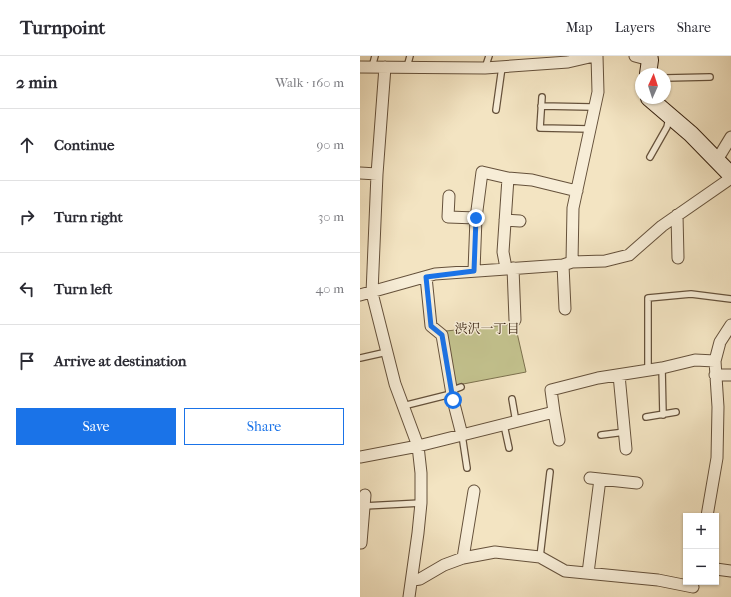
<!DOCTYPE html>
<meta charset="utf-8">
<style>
:root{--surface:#fff;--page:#f7f7f7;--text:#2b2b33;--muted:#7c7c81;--line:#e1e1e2;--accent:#1a73e8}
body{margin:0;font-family:"IM FELL French Canon","Noto Serif JP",serif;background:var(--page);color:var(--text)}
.controls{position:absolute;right:12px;bottom:12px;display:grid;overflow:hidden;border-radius:0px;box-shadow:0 1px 3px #0004}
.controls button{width:36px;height:36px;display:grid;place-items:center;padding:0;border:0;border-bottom:1px solid var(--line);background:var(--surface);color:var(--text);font:20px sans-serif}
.compass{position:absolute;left:275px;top:12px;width:36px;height:36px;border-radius:50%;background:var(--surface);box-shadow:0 1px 3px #0004;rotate:3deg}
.stop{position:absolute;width:12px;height:12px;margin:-9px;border:3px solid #1a73e8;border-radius:50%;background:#fff}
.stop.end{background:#1a73e8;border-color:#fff;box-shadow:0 1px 4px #0008}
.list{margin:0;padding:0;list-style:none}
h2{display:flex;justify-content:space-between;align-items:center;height:52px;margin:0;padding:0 16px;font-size:17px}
h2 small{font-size:13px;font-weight:400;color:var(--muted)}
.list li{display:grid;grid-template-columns:26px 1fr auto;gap:12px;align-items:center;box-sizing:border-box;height:72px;padding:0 16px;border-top:1px solid var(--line)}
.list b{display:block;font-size:15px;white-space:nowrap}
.list em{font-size:13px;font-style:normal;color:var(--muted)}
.actions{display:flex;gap:8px;padding:12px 16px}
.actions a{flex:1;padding:9px 0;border:1px solid var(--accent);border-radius:0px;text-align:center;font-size:14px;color:var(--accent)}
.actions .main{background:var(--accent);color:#fff}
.icon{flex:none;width:22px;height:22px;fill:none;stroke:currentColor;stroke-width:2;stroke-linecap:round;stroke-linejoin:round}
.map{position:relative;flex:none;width:371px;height:541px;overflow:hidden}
header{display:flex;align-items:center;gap:24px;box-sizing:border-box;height:56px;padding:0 20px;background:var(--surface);border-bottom:1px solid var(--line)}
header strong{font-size:19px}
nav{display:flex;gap:22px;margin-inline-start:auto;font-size:14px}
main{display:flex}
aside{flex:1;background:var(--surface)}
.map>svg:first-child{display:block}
.green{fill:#c3c28e;stroke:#7c714e}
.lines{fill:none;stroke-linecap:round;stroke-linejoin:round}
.lane-casing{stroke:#65513b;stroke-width:8}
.street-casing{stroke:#65513b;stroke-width:13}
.secondary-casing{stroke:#36200e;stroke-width:18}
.lane{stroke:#f7edd7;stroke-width:5.5}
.street{stroke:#f7edd7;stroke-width:11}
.secondary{stroke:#f7edd7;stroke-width:16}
.route{stroke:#1a73e8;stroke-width:5}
.labels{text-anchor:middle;stroke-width:3;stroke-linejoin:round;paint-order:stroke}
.neighbourhood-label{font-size:13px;fill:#36200e;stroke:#f7edd7}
</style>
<header>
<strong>Turnpoint</strong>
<nav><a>Map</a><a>Layers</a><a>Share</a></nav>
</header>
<main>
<aside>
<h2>2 min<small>Walk · 160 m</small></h2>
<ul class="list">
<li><svg class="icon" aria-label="ahead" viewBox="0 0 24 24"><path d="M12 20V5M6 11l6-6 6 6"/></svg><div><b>Continue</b></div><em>90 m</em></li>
<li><svg class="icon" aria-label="right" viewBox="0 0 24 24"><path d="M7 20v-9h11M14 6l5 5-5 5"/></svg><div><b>Turn right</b></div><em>30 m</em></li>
<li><svg class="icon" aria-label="left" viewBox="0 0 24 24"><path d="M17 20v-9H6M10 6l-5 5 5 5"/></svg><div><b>Turn left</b></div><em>40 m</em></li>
<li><svg class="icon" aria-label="arrive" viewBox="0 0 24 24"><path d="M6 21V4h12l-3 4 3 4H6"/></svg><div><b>Arrive at destination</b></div></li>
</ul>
<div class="actions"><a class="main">Save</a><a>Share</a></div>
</aside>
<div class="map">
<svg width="371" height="541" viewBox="0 0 371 541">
<rect width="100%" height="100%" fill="#f3e4c2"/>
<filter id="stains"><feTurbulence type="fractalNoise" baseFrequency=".005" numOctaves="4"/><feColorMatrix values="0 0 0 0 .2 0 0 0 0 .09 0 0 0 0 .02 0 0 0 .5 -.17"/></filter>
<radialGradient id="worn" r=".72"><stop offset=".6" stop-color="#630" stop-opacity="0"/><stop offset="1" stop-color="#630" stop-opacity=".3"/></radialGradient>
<path class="green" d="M155 268 166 316 98 329 95 327 86 275Z"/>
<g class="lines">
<g class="lane-casing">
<path id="lane" d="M12 11 15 0
M47 11 50 0
M125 12 129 0
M305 22 350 21
M182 41 180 72 230 73
M181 50 231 51 235 50
M136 54 142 11
M290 101 307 71 309 62
M0 302 27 296
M302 312 303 359
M288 315V242L331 238 371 243
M152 343 156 366
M43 350 87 339 93 334 101 331
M286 361 316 356
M144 369 149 392
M102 379 107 412
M241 379 265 376
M4 450 61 447
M180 501 190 416"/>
</g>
<g class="street-casing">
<path id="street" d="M275 0 290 4 292 0
M0 11 125 12 208 6 234 0
M25 11 17 118 12 237 35 328 58 390 61 417V447L58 477 49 541
M357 104 371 81
M0 117 17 118
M89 140 88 161 116 162
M317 159 318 202
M145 164 160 165
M212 206 213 152 238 36 237 0
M203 209 205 253
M146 212 143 196 148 122 172 124 217 135
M153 212 155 264
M114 215 116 162 122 116 148 122
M66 221 71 270 82 279 93 344 102 379
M0 239 75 218 203 209 212 206 245 205 269 199 302 170 371 122
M259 319 266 393
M355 319H371
M194 356 199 384
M0 401 58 390 194 356 191 334 238 322 302 312 335 304 355 305
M230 422 277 427
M347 460 357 402 358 351 355 305 360 286 371 269
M1 487 5 439
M103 502 114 435
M356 513 371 515
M228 517 240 423
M53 524 60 523 84 509 103 502 135 496 180 501 205 515 298 524 333 531"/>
</g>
<g class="secondary-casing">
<path id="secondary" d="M288 18 290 4
M289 42 331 78 371 119"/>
</g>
<use href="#lane" class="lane"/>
<use href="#street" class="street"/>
<use href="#secondary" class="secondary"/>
</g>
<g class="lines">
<path class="route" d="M93 344 82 279 71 270 66 221 114 215 116 162"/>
</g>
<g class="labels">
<g class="neighbourhood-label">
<text x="127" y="277">渋沢一丁目</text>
</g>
</g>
<rect width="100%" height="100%" filter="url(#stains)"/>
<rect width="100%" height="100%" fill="url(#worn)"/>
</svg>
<div class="controls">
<button>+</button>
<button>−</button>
</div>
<svg class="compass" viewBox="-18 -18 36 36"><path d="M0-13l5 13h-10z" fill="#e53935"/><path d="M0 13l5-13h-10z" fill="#7c7c81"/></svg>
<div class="stop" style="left:93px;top:344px"></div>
<div class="stop end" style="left:116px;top:162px"></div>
</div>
</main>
